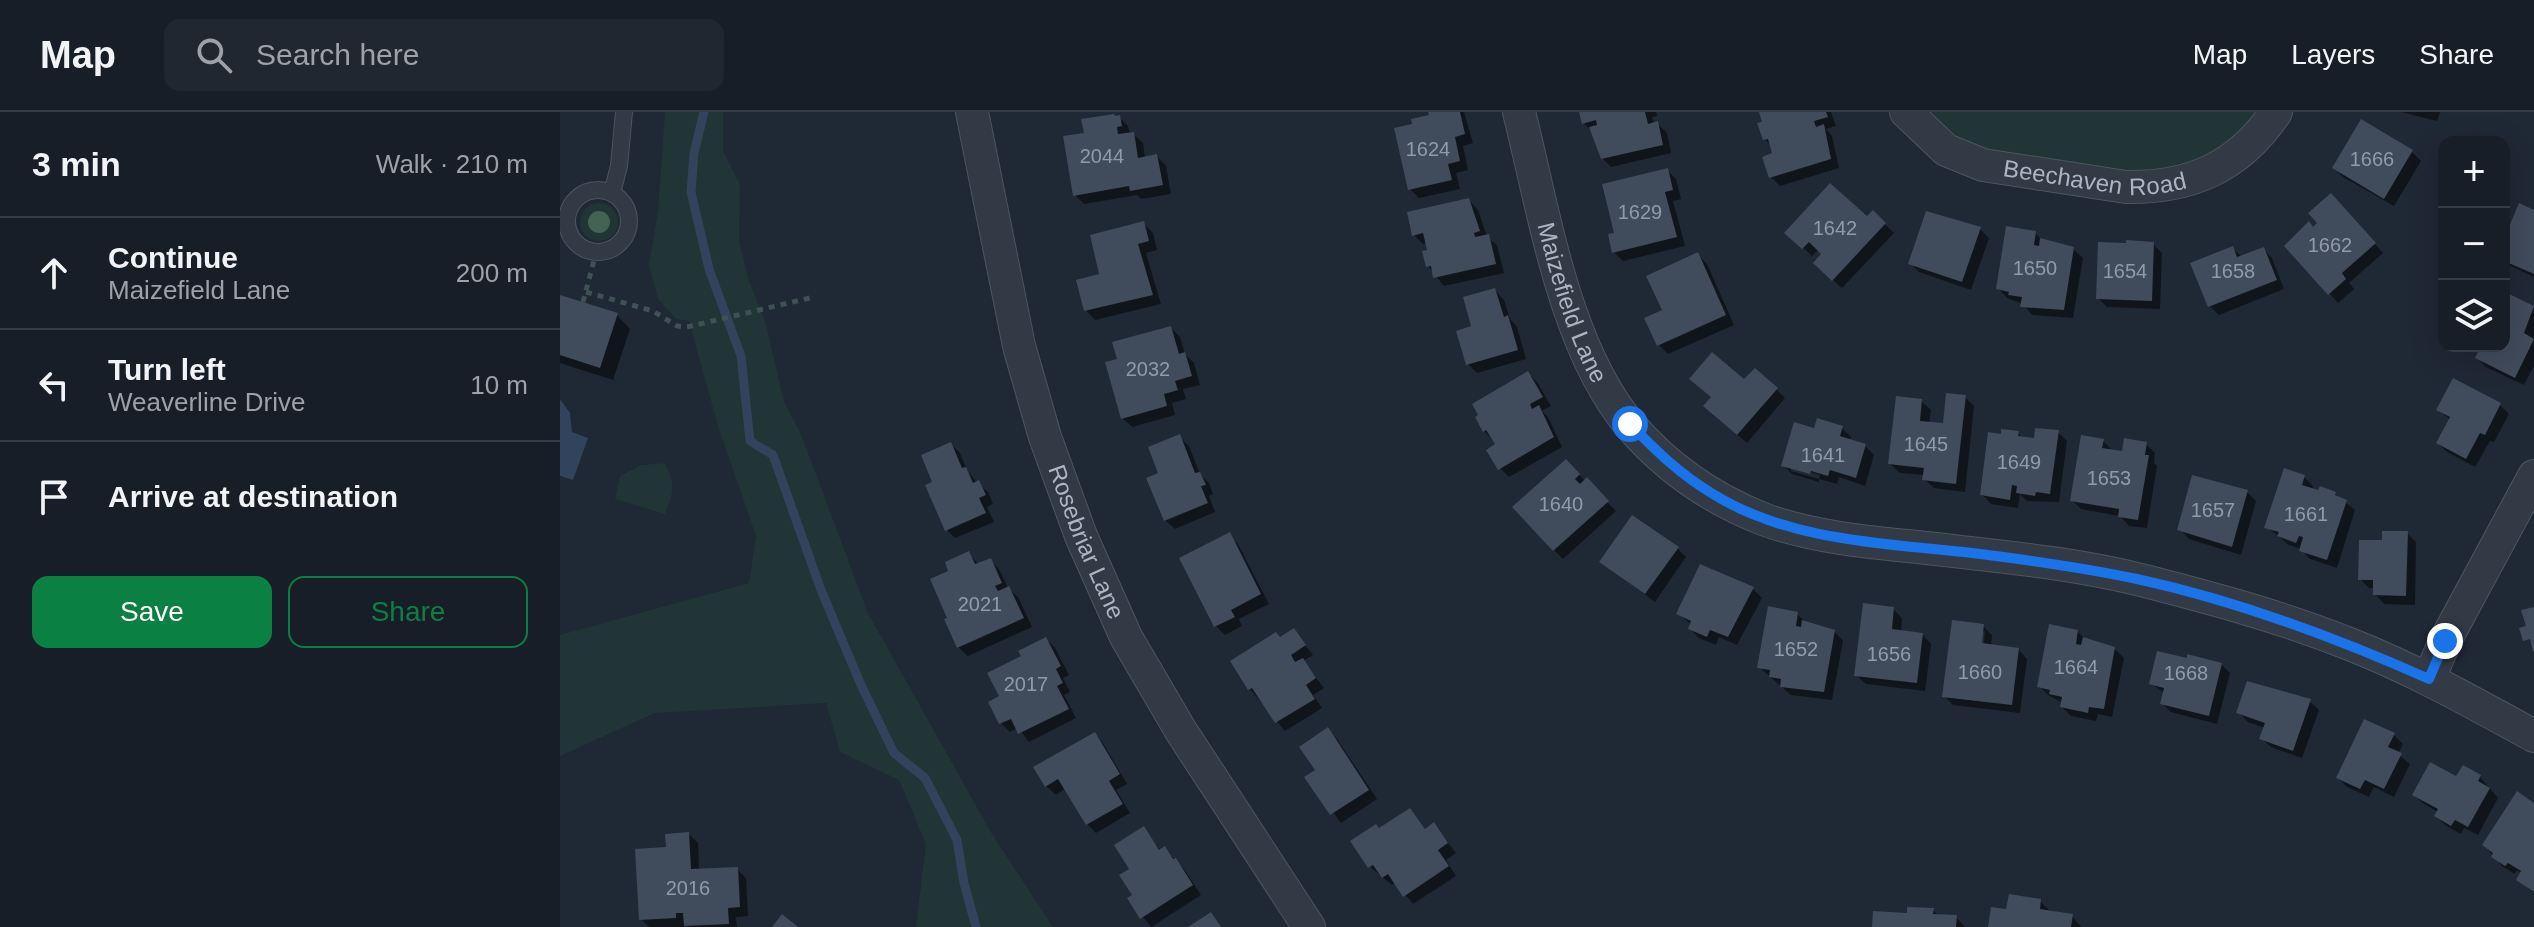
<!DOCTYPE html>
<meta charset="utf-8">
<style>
:root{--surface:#171e28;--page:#202730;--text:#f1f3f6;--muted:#9ea2a8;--line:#363c45;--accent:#0b8043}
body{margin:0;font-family:Helvetica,sans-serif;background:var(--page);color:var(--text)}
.controls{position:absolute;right:24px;top:24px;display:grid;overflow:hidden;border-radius:16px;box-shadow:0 8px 32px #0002}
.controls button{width:72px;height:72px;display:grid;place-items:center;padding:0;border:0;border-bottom:2px solid var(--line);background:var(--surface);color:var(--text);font:40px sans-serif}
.stop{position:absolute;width:24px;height:24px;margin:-18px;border:6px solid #1a73e8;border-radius:50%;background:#fff}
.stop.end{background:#1a73e8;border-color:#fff;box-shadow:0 2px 8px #0008}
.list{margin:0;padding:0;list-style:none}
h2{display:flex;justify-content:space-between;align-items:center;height:104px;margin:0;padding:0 32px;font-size:34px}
h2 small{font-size:26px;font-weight:400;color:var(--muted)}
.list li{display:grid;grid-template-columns:52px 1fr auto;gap:24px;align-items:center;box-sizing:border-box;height:112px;padding:0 32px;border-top:2px solid var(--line)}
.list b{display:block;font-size:30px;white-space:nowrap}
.list p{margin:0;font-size:26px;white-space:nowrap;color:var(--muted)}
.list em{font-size:26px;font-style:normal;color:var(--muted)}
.actions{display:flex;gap:16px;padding:24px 32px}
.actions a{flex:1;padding:18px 0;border:2px solid var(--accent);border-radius:16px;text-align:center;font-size:28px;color:var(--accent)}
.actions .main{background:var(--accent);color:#fff}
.icon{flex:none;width:44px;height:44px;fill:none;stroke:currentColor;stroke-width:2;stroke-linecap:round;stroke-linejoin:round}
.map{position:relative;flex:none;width:1974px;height:815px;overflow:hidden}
header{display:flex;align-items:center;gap:48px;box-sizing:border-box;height:112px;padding:0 40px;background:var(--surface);border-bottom:2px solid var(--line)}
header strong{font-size:38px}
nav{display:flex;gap:44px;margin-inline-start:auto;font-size:28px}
.search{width:560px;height:72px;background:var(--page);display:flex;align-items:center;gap:20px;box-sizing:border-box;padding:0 28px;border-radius:16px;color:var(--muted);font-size:30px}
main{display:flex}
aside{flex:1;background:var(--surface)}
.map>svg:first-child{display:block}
.green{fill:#213436}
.water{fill:#32435d}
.shadow{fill:#0007;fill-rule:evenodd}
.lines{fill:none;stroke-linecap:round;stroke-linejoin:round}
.stream{stroke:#32435d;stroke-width:9}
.building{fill:#404b5b}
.service-casing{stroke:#4d5561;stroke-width:18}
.minor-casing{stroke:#4d5561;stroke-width:34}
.path{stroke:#3e5154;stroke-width:5;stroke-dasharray:6 6;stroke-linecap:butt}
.service{stroke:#323a46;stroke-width:16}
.minor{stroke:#323a46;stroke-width:32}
.tree{fill:#456355}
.route{stroke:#1a73e8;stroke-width:10}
.labels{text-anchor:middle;stroke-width:7;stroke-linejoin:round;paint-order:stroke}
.number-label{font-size:20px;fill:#919aa9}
.street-label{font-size:24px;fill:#acb5c3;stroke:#181f2a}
</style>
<header>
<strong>Map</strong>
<div class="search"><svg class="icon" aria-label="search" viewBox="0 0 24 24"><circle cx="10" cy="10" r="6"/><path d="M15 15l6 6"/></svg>Search here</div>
<nav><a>Map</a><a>Layers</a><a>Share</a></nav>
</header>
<main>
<aside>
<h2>3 min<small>Walk · 210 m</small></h2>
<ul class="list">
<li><svg class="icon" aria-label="ahead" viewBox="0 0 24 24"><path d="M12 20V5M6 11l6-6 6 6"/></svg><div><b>Continue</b><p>Maizefield Lane</p></div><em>200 m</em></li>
<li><svg class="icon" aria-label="left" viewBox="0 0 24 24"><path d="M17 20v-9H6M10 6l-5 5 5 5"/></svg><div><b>Turn left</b><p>Weaverline Drive</p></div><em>10 m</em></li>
<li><svg class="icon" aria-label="arrive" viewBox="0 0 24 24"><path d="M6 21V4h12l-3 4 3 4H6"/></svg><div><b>Arrive at destination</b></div></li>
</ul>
<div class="actions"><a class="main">Save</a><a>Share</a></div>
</aside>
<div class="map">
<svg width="1974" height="815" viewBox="0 0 1974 815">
<rect width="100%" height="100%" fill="#1f2835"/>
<path class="green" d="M105 0H163V39L180 73 179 129 188 166 205 209 224 290 241 322 308 501 432 722 493 815H356L366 732 339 668 280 640 266 591 95 601 0 644V523L189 471 196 424 158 314 129 209 116 207 98 187 89 153 98 99Z
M1363 0H1701L1674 28 1627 54 1573 62 1426 41 1394 27Z
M20 110a19 19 0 1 1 38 0a19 19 0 1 1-38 0Z
M105 351C116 374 114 378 105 402L55 387 60 364 81 353Z"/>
<path class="water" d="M0 287 10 301 12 320 28 326 13 368 0 364Z"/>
<path class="shadow" d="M870 0H904L913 31 903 34 908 58 896 61 900 77 859 86 850 77 854 14 872 5Z
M1021 0H1096L1097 4 1092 5 1094 12H1098L1107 21 1111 41 1051 55 1042 46 1033 20 1023 11Z
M1201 0H1271L1276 14 1266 17 1272 24 1279 56 1220 74 1211 65 1215 43 1212 35 1205 27Z
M1841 0H1880L1877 9Z
M559 5 568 14 570 22H573L583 31 585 46 597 44 606 54 611 82 581 87 577 83 524 92 515 83 526 22Z
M1852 40 1861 49 1834 94 1783 65 1774 56Z
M1107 58 1116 67 1121 87 1113 89 1125 134 1063 149 1054 140Z
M909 88 918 98 927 125 937 133 944 161 884 174 868 154 867 131 863 132 854 123Z
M1780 93 1823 141 1789 171 1794 177 1778 191 1727 134 1754 117Z
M1974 100V165L1944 151V132Z
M1313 101 1334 121 1282 176 1264 160V142L1259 137 1252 144 1236 129 1307 107Z
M584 112 593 121 597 138 586 141 601 192 535 208 526 198 542 164Z
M1420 117 1429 126 1411 178 1359 160 1350 151Z
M1475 121 1484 130 1513 137 1523 146 1513 206 1472 203 1463 192 1447 186 1438 176Z
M1593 132 1602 141 1600 197 1547 195 1538 186Z
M1672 136 1682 145 1703 137 1712 146 1724 177 1659 203 1650 194Z
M1138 143 1147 152 1174 213 1108 242 1099 233 1087 207 1104 199Z
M935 178 944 188 950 207 957 215 966 247 917 261 908 252 914 216Z
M1948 184 1974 196V254L1964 273 1926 255 1917 246 1923 234H1944V191Z
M0 185 57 203 70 217 53 268 0 251Z
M611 216 620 225 625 242 634 251 640 273 623 277 626 287 612 291 615 303 572 315 562 306 559 248Z
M968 261 977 270 991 294 982 299 988 305 1002 335 949 365 940 356 938 333 924 319 917 306Z
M1894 268 1940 293 1949 302 1934 330 1930 329 1915 355 1887 340 1878 331 1890 308 1878 297Z
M1184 270 1216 277 1225 286 1187 331 1154 303Z
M1405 285 1414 294 1405 380 1374 376 1364 367 1365 363 1340 361 1330 352 1361 289 1371 298 1369 312 1385 313Z
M1282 316 1291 325 1290 329 1305 334 1314 343 1305 374 1279 365 1277 372 1259 367V370L1232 362 1223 353 1255 318ZM1231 355 1260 363 1259 367 1231 359Z
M1498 320 1507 329 1499 390 1467 389 1460 382 1458 396 1431 392 1422 382 1458 321 1463 327 1476 328Z
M619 325 629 334 640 362 649 371 653 382 649 384 655 400 615 417 605 408 601 363Z
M1543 329 1552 338 1563 342 1586 332 1595 341 1594 351 1597 354 1587 416 1569 414 1560 404 1521 397 1512 388Z
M391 332 400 341 407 358 417 371 428 380 433 392 427 395 434 410 395 426 386 417 375 371Z
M1006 350 1056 399 1003 447 994 438Z
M1744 365 1753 374 1752 378 1775 382 1795 398 1777 456 1750 447 1741 437 1729 433 1707 415Z
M1687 380 1696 389 1681 443 1629 427 1620 417Z
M1847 421 1856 430 1855 493 1824 492 1815 482V476H1809L1800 467 1824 430Z
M669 423 678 432 709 492 679 507 682 514 665 523 656 514Z
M1117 436 1126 445 1095 490 1042 450Z
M409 442 419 453 430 448 439 457 448 476 458 485 472 515 408 544 398 535 390 507 391 460Z
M1193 477 1202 486 1177 533 1159 525 1156 533 1139 526 1130 517 1132 513 1118 502Z
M1333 497 1342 506 1341 520 1362 522 1371 532 1365 579 1306 572 1296 563Z
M1237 502 1247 511 1274 519 1283 529 1272 588 1231 583 1199 555Z
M1423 514 1432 523 1431 534 1458 537 1467 547 1460 601 1393 593 1384 584ZM1421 519H1425L1423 541Z
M734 519 753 543 743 549 764 576 753 583 762 596 725 619 690 577 721 527Z
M1517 519 1526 528 1554 536 1564 546 1552 605 1538 602 1536 609 1511 604 1502 595 1503 591 1488 583 1479 574Z
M486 527 495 536 509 563 503 566 510 580 504 583 516 606 469 630 458 616 450 620 441 611V585L464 545Z
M1661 552 1670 561 1657 612 1611 600 1602 591 1604 581 1591 571Z
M1749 589 1759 598 1742 646 1711 635 1701 626 1705 616 1688 610 1679 601Z
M768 618 777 627 817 687 781 711 747 665 757 659Z
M534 622 543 631 567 672 556 678 570 701 536 721 527 712 506 676 496 683 486 674Z
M1834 623 1843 632 1838 642 1850 652 1834 685 1814 675 1809 685 1787 675 1778 666Z
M1920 665 1938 686 1918 723 1904 716 1901 722 1885 713 1876 704 1878 700 1864 692 1854 683 1897 667Z
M1974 693V781L1958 768 1962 762 1957 758 1955 762 1942 754 1924 733Z
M850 698 866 718 874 713 896 741 886 748 896 764 853 792 836 771 832 773 809 754 820 718Z
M583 717 601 739 604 736 624 757 641 783 591 815 569 787 575 783 572 757Z
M129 722 138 731 139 759 177 757 186 766 188 804 176 805 177 815H128L124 811V815H89L81 807 108 737Z
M1480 789 1489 798 1512 804 1521 815H1430L1448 799Z
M1373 798 1379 804 1396 805 1405 815H1314Z"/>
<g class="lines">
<path class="stream" d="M144 0 134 41 131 80 149 157 181 244 190 329 213 343 261 478 301 573 334 641 365 666 397 728 404 771 416 815"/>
</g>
<path class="building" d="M868 0H900L905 22 895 25 900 49 888 52 892 68 848 78 834 16 852 12 851 7 869 3Z
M1019 0H1085L1088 12 1098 9 1103 33 1041 47 1029 15 1037 13 1036 8 1022 12Z
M1199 0H1266L1268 5 1254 9 1256 15 1264 12 1271 47 1209 66 1202 45 1212 41 1208 27 1203 28 1197 11 1202 10Z
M554 2 555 4 560 3 562 14 557 15 558 22 574 20 578 46 597 42 603 73 570 79 569 74 513 84 503 24 524 21 521 7Z
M1801 7 1853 38 1824 87 1772 56Z
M1108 56 1113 78 1105 80 1117 125 1052 141 1048 122 1054 121 1042 72Z
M1270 71 1307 104 1313 98 1326 111 1272 169 1253 151 1261 142 1249 130 1242 137 1224 121Z
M1771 81 1816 131 1782 161 1786 167 1768 183 1724 134 1749 109 1753 115 1757 111 1748 101Z
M909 86 920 119 914 121 915 125 929 122 936 152 873 166 871 154 866 155 862 139 867 138 863 121 852 124 847 100Z
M1959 91 1974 98V162L1944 149V127Z
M1366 99 1421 115 1402 170 1348 152Z
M584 109 589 129 578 132 593 183 524 199 516 168 539 162 530 123Z
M1446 114 1476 119 1474 133 1479 134 1480 126 1514 135 1504 198 1460 195 1462 185 1448 183 1449 180 1436 177Z
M1566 128 1594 130 1592 189 1536 187 1538 130 1566 131Z
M1673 134 1677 145 1704 135 1717 168 1648 195 1630 151Z
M1138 140 1166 203 1097 234 1084 206 1102 198 1086 164Z
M935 176 944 205 948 203 958 238 906 253 896 219 911 214 903 185Z
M1947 181 1974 194 1964 221 1974 227 1955 266 1915 246 1921 234H1944V187Z
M0 183 58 201 40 256 0 243Z
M611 214 619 242 625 240 632 264 615 269 618 278 604 282 607 294 561 307 545 250 557 247 552 230Z
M1152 240 1184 267 1195 256 1218 276 1177 323 1143 294 1151 285 1129 267Z
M968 259 983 285 970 292 972 297 979 293 994 325 938 358 926 338 935 332 926 318 923 320 915 305 918 303 912 292Z
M1893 266 1941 291 1925 323 1920 321 1906 347 1876 331 1890 305 1876 298Z
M1386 281 1406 283 1396 372 1362 368 1364 356 1328 352 1336 284 1362 287 1360 309 1383 311Z
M1257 306 1283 314 1280 324 1306 332 1296 366 1270 358 1268 364 1251 359 1250 362 1221 354 1234 310 1254 316Z
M1475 316 1499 318 1490 382 1476 380 1475 384 1456 381 1457 374 1452 373 1450 388 1420 383 1428 320 1441 322V317L1459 319 1458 324 1474 326Z
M620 322 635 361 640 360 646 373 641 374 648 391 604 409 586 366 598 361 588 335Z
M1521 323 1544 327 1542 336 1562 339 1564 326 1587 330 1585 343H1589L1578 408 1558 405 1559 397 1510 389Z
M391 330 402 356 406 355 413 371 419 368 426 383 419 386 426 401 385 419 365 373 372 370 361 343Z
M1006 347 1020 362 1015 367 1020 372 1027 365 1049 389 993 439 952 395Z
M1724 356 1745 363 1742 373 1758 378 1760 374 1776 380 1775 383 1787 388 1767 448 1739 439 1743 425 1739 424 1736 431 1717 424 1719 420 1704 416Z
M1632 363 1688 378 1672 435 1617 418Z
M1072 403 1119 435 1085 482 1039 450Z
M1822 419H1848L1846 484 1813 483V468H1798L1799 428H1822Z
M670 420 701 482 671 498 675 505 654 515 619 446Z
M409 439 415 452 431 446 442 471 435 474 438 479 449 474 464 506 397 536 384 507 387 506 370 467 388 459 385 450Z
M1140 452 1194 475 1168 525 1150 518 1147 525 1128 517 1131 509 1116 502Z
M1303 491 1334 495 1332 517 1363 521 1357 571 1294 564Z
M1208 494 1238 500 1236 514 1241 515 1242 508 1275 518 1264 580 1220 575 1221 567 1209 565 1210 558 1197 556Z
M1974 495V539L1973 540 1970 527 1963 529 1959 516 1966 514 1961 498Z
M1392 508 1424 512 1422 531 1459 536 1452 593 1382 585Z
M1489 512 1518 518 1516 532 1521 533 1523 525 1555 535 1544 597 1529 595 1528 601 1500 595 1502 585 1489 582 1490 578 1477 575Z
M734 516 746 533 731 543 735 550 743 546 756 566 746 573 755 587 715 611 692 576 688 578 670 549 716 520 720 525Z
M486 525 501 554 496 557 503 571 497 574 509 597 458 622 451 607 439 612 428 590 439 584 427 561 461 544 458 539Z
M1597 539 1627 546V542L1662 551 1649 604 1600 592 1604 576 1589 572Z
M1687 569 1751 587 1733 639 1699 627 1705 611 1676 601Z
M1804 607 1835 621 1828 635 1842 641 1824 677 1805 668 1800 677 1776 666Z
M768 615 809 678 770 703 744 665 755 658 739 635Z
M535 620 560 662 549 669 563 692 526 713 498 667 485 675 473 655Z
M1870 650 1896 664 1903 653 1921 663 1918 669 1930 676 1908 715 1895 708 1891 714 1874 704 1878 697 1852 683Z
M1957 679 1974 691V780L1956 768 1961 759 1948 751 1945 754 1931 745 1933 741 1922 733Z
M850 696 865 717 874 710 888 731 878 738 889 754 843 785 828 762 822 766 813 753 808 756 790 729 816 712 819 716Z
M584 714 599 738 605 734 613 747 616 746 633 773 580 807 567 786 572 783 559 763 569 757 554 733Z
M129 720 131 757 178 755 180 795 168 796 169 812 124 814 123 801H116V806L79 808 75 737 106 735 105 722Z
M1449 782 1481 787 1480 797 1513 802 1511 815H1428L1431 795 1446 797Z
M1347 795 1374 796 1373 802 1397 803 1396 815H1312L1313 799 1347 801Z
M651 800 661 815H628Z
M222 802 238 815H212Z"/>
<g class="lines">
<g class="service-casing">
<path id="service" d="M7 109a31 31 0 1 1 62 0a31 31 0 1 1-62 0Z
M52 81 59 54 64 0"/>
</g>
<g class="minor-casing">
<g id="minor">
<path id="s1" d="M412 0 459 234 485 325 521 424 566 525 621 619 749 815"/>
<path id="s2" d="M959 0C984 99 1004 234 1070 313 1106 355 1152 387 1203 407 1252 425 1306 430 1358 435 1434 444 1510 450 1585 469 1655 487 1725 506 1792 533 1855 558 1914 591 1974 624"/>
<path id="s3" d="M1346 0 1386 38 1423 53 1566 75C1631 76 1679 55 1716 0"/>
<path d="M1869 567 1885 529 1974 364"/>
</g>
</g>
<path class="path" d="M26 180 93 199 117 214 127 215 254 185
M23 190 36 141"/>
<use href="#service" class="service"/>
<use href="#minor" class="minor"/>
</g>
<circle class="tree" cx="39" cy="110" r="11"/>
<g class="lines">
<path class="route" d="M1070 312C1096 339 1121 363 1153 382 1227 428 1319 431 1404 440 1462 447 1520 455 1577 467 1678 489 1775 525 1869 567L1885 529"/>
</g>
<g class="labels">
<g class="number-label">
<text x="868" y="44">1624</text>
<text x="542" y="51">2044</text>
<text x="1812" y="54">1666</text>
<text x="1080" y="107">1629</text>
<text x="1275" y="123">1642</text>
<text x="1770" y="140">1662</text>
<text x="1475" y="163">1650</text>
<text x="1565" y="166">1654</text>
<text x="1673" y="166">1658</text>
<text x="588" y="264">2032</text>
<text x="1366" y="339">1645</text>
<text x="1263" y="350">1641</text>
<text x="1459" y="357">1649</text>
<text x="1549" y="373">1653</text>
<text x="1001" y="399">1640</text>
<text x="1653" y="405">1657</text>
<text x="1746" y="409">1661</text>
<text x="420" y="499">2021</text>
<text x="1236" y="544">1652</text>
<text x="1329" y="549">1656</text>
<text x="1516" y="562">1664</text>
<text x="1420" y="567">1660</text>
<text x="1626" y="568">1668</text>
<text x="466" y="579">2017</text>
<text x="128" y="783">2016</text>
</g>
<g class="street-label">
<text dy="8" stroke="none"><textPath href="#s3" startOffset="208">Beechaven Road</textPath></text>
<text dy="8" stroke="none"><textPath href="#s2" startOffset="198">Maizefield Lane</textPath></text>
<text dy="8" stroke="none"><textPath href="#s1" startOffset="446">Rosebriar Lane</textPath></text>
</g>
</g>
</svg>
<div class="controls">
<button>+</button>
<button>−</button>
<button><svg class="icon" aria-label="layers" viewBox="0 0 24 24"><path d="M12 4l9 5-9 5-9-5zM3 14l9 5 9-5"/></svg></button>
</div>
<div class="stop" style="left:1070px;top:312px"></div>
<div class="stop end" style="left:1885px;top:529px"></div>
</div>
</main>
